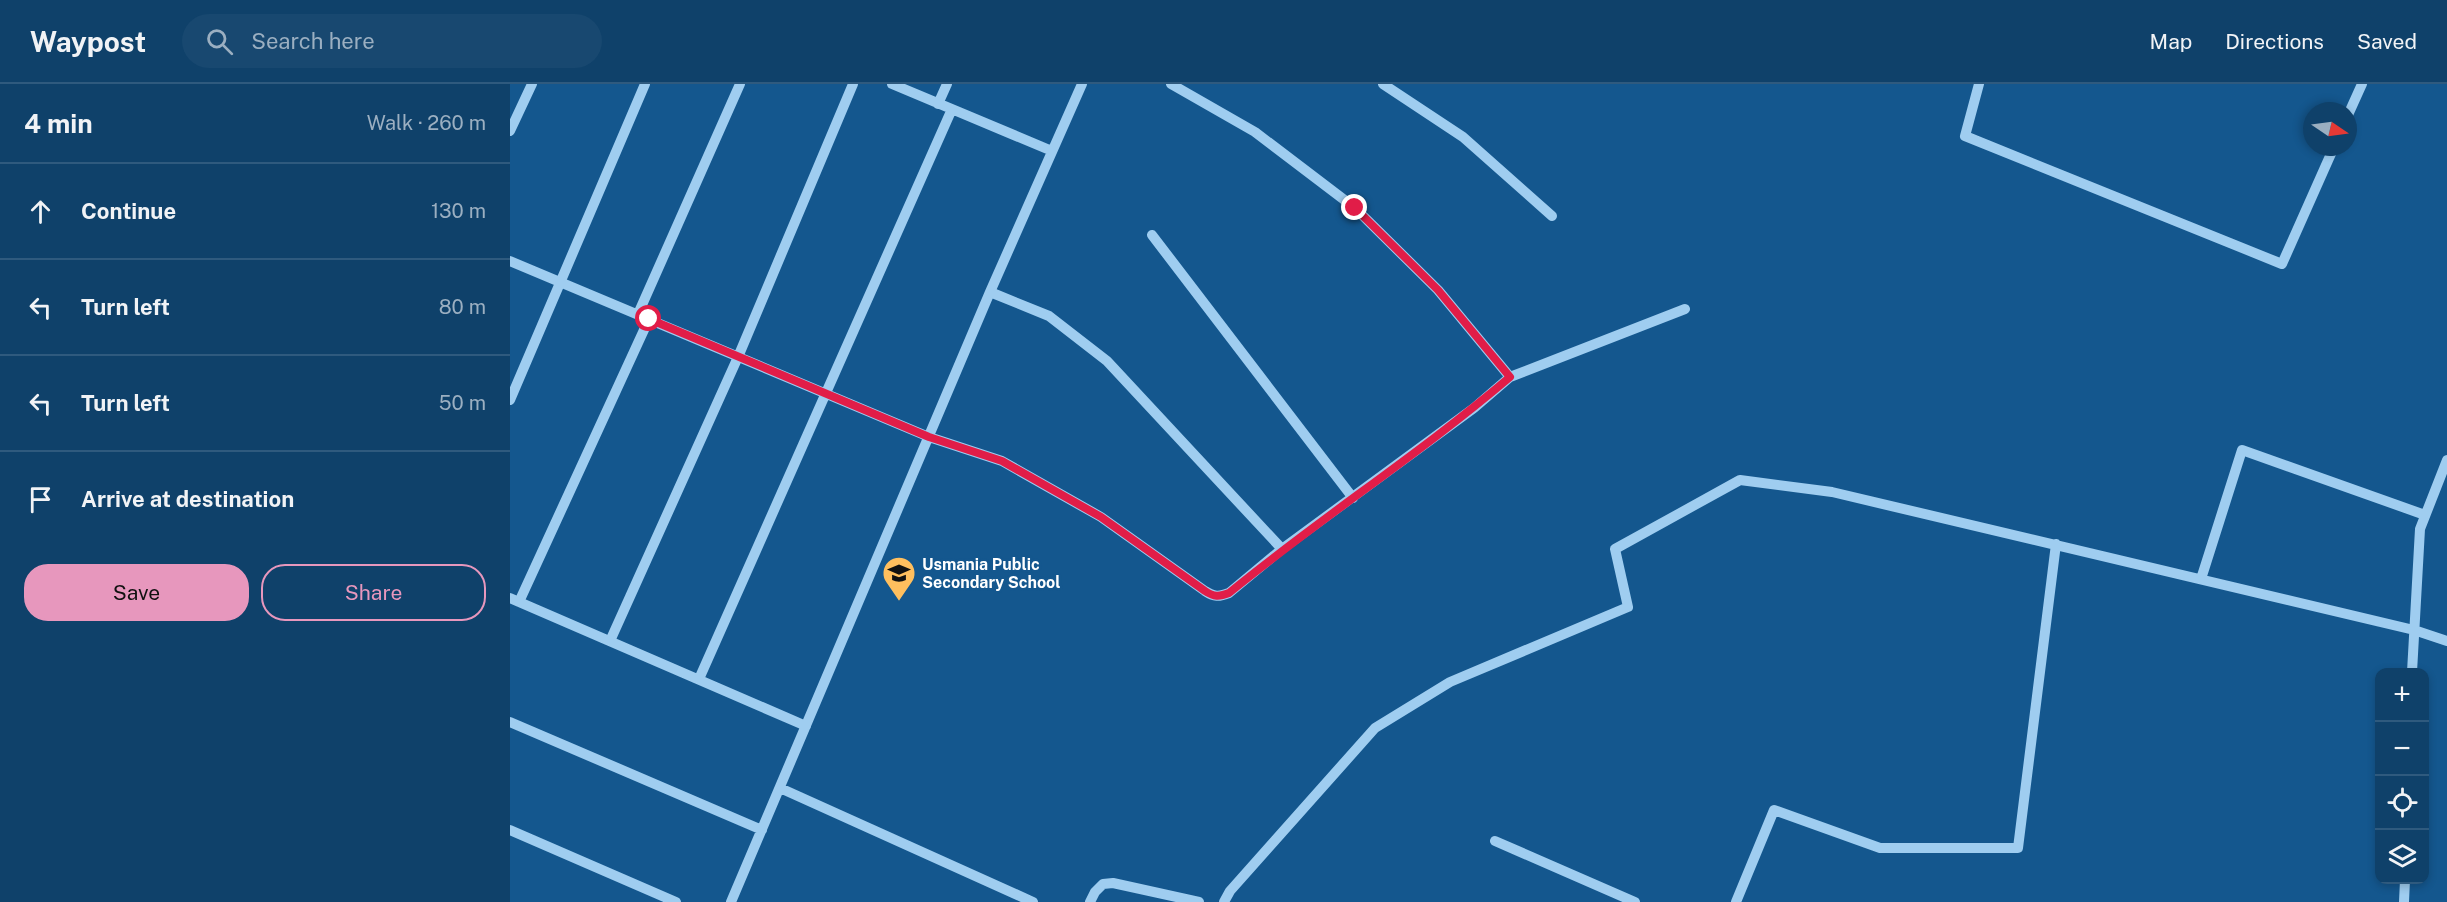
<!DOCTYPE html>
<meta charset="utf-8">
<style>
:root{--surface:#0f416a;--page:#184870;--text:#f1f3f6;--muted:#9bafc1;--line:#2f5a7e;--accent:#e797bd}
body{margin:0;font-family:"Public Sans",sans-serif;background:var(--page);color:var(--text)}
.controls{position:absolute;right:18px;bottom:18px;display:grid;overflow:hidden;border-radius:12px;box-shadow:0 3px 9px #0003}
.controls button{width:54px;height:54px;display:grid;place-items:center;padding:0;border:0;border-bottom:2px solid var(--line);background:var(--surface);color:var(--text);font:30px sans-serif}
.compass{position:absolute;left:1793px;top:18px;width:54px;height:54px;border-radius:50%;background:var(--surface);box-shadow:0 3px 9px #0003;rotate:103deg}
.stop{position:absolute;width:18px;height:18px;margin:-14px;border:4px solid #e11d48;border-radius:50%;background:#fff}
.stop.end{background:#e11d48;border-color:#fff;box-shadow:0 2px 6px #0008}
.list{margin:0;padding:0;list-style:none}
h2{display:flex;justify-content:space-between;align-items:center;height:78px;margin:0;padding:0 24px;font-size:26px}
h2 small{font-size:20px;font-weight:400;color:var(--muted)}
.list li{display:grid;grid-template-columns:39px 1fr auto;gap:18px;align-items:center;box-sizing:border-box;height:96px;padding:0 24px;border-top:2px solid var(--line)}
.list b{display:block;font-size:22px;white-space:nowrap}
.list em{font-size:20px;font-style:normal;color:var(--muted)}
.actions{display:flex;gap:12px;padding:18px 24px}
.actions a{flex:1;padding:14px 0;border:2px solid var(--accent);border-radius:24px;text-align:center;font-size:21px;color:var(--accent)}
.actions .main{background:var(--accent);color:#111}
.icon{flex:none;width:33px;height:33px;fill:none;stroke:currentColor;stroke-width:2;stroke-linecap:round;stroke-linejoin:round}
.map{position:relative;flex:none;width:1937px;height:818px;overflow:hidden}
header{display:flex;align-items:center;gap:36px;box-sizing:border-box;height:84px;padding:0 30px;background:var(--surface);border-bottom:2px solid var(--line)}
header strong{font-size:28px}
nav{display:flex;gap:33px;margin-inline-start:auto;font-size:21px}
.search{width:420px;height:54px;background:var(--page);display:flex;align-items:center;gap:15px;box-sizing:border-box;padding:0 21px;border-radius:33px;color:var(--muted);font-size:22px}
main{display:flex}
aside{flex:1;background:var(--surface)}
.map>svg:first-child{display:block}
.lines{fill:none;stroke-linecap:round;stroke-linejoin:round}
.minor{stroke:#9fcdf0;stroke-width:10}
.route{stroke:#e11d48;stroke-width:8}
.labels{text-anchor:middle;stroke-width:5;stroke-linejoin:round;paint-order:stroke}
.poi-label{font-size:16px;font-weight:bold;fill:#fff;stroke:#14578e;text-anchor:start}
</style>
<header>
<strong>Waypost</strong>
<div class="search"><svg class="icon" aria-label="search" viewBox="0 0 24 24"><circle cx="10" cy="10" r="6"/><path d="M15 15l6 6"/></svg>Search here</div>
<nav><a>Map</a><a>Directions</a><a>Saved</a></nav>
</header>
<main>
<aside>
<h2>4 min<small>Walk · 260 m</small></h2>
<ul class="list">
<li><svg class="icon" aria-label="ahead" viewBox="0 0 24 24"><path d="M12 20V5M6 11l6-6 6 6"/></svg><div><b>Continue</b></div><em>130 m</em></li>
<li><svg class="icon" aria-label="left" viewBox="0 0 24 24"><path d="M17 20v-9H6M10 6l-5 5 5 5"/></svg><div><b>Turn left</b></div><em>80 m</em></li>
<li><svg class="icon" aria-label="left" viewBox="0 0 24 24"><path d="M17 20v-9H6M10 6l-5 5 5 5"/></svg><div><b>Turn left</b></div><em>50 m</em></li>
<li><svg class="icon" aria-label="arrive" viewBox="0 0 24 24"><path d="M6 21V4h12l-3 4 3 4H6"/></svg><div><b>Arrive at destination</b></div></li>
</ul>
<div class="actions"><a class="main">Save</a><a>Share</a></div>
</aside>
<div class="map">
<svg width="1937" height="818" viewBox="0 0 1937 818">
<rect width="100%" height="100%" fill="#14578e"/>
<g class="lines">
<path class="minor" d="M382 0 542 67
M661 0 745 48 845 124 928 206 1000 293
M873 0 953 53 1042 132
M1469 0 1455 52 1772 180 1824 63
M428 20 437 0
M1838 31 1852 0
M0 47 22 0
M642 151 843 414
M0 177 419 353 492 377 591 433 695 507C704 513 709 513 719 509L772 465 964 324 1000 293 1175 225
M480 208 539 232 597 277 772 465
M128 230 230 0
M0 316 135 0
M1691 495 1732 366 1915 431
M0 514 296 642
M9 518 139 235
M100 557 228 273 343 0
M1902 588 1910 445 1937 376
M189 595 442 25
M0 638 252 746
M270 704 523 818
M0 746 166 818
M985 757 1125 818
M221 818 480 208 572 0
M580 818 585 808 593 800 603 799 689 818
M714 818 720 807 865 644 940 598 1118 523 1105 465 1230 396 1322 408 1904 546 1937 557
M1226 818 1264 726 1370 764H1508L1546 460
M1894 818 1895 796"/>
</g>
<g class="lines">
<path class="route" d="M139 235 419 353 492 377 591 433 695 507C704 513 709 513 719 509 810 434 910 370 1000 293L928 206 845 124"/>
</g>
<defs>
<g id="school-pin" transform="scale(1.725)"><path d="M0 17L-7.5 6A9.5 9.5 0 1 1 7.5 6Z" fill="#ffbf5e" stroke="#14578e"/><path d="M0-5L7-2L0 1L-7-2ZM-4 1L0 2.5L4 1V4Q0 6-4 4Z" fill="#111"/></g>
</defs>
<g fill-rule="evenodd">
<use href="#school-pin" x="389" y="489"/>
</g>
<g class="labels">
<g class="poi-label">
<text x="412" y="486">Usmania Public<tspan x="412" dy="18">Secondary School</tspan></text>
</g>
</g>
</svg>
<div class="controls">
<button>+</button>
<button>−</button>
<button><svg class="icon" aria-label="locate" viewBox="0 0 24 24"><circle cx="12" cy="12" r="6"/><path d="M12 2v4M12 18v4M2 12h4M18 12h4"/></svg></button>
<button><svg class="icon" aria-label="layers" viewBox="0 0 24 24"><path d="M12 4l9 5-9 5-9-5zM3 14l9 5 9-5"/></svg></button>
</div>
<svg class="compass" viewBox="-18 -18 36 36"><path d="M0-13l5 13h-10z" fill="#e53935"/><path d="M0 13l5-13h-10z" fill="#9bafc1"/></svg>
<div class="stop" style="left:139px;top:235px"></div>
<div class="stop end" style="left:845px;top:124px"></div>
</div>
</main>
